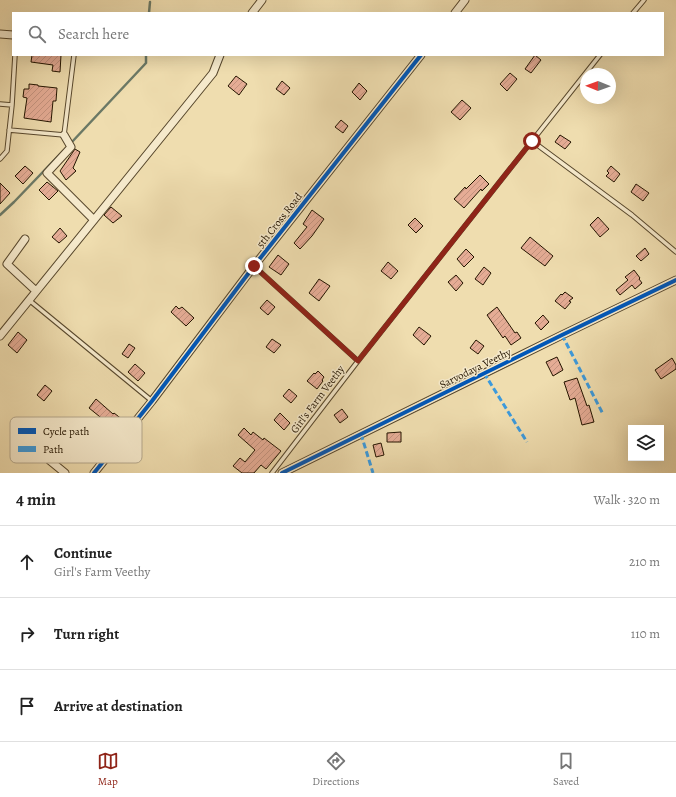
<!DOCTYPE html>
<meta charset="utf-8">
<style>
:root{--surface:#fff;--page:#f6f6f6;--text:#222;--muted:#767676;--line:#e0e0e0;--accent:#8f2418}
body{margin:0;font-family:Alegreya,serif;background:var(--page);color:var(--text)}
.controls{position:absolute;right:12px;bottom:12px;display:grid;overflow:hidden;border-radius:0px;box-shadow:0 4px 16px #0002}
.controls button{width:36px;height:36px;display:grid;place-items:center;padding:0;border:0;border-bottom:1px solid var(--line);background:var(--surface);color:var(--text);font:20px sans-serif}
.compass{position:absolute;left:580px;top:68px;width:36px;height:36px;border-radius:50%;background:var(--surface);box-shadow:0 4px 16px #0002;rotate:271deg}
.stop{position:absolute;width:12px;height:12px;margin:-9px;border:3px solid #8f2418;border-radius:50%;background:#fff}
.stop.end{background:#8f2418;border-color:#fff;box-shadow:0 1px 4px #0008}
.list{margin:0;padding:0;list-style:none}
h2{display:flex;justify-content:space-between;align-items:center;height:52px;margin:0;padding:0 16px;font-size:17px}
h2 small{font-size:13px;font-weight:400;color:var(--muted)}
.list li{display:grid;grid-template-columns:26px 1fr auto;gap:12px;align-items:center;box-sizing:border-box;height:72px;padding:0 16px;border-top:1px solid var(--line)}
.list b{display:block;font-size:15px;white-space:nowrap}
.list p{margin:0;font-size:13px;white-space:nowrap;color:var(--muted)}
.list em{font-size:13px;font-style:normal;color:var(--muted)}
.icon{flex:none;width:22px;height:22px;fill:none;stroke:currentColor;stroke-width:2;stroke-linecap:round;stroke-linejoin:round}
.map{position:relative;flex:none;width:676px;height:473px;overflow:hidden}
.search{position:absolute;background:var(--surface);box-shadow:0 4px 16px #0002;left:12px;right:12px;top:12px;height:44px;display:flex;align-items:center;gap:10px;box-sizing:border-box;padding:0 14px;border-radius:0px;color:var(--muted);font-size:15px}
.sheet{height:268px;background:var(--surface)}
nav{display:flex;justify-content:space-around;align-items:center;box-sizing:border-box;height:56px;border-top:1px solid var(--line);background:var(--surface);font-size:11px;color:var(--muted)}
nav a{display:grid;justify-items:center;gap:2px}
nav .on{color:var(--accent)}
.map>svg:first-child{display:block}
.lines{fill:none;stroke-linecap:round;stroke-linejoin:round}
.stream{stroke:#6b7966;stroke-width:2.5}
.building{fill:url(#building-hatch);stroke:#241500}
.service-casing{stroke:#57472c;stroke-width:5.5}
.minor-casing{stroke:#57472c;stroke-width:9}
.service{stroke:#f5e9cb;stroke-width:3.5}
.minor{stroke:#f5e9cb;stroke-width:7}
.quiet{stroke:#3c9adc;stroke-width:3;stroke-dasharray:6 3;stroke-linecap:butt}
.cycleway-casing{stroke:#f5e9cb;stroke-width:6}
.cycleway{stroke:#0057b8;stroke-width:4}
.route{stroke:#8f2418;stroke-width:5}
.labels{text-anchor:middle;stroke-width:3;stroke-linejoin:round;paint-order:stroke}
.street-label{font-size:11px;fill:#241500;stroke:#f5e9cb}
.key{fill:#f5e9cb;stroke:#b6a98e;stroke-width:1}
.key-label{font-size:11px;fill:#241500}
</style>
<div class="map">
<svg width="676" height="473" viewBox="0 0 676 473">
<defs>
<pattern id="building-hatch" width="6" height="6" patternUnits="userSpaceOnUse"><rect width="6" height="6" fill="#e5ac95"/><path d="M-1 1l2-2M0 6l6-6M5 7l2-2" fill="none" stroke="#c4937f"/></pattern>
</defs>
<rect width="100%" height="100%" fill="#efddaf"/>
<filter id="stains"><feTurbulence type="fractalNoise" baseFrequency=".005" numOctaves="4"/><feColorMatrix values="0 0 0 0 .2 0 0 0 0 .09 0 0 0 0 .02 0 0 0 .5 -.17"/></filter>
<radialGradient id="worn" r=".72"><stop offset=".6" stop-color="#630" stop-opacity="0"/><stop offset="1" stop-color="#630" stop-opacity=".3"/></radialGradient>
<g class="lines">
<path class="stream" d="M149 13 150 2
M71 143 146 63V55
M0 215 14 202 63 151"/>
</g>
<path class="building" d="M32 55H61L60 72 52 71 53 65 31 62Z
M535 55 541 60 531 73 525 69Z
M510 73 517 79 507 91 500 84Z
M236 76 247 84 239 95 228 86Z
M282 81 290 88 284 95 276 89Z
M359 83 367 91 360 100 352 92Z
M29 84 38 85V86L57 88 56 101H53L51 122 24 118 27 98 23 97 24 89H29Z
M462 100 471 108 460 120 451 112Z
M341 120 348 126 343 133 335 127Z
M560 135 571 142 565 149 555 142Z
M75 149 80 152 73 168 76 171 66 180 60 171Z
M25 166 33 173 23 184 15 176Z
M611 166 620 174 614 182 606 176 609 173 607 171Z
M480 175 489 184 482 191 481 189 464 208 454 199 465 187 466 189Z
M47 182 58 191 49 200 39 190Z
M0 183 10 193 0 204Z
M636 184 649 193 643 201 631 192Z
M111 207 122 216 113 223 104 215Z
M312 210 324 219 312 236 300 249 294 243 307 227 303 224Z
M598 217 609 229 600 237 590 225Z
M415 218 423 226 416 233 408 225Z
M60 228 67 236 59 243 52 237Z
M530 237 553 256 545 266 521 248Z
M645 248 649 254 641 261 636 256Z
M466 249 474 257 464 267 457 259Z
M278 255 289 264 281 275 269 267Z
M388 262 398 271 391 279 381 271Z
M484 267 491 273 483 285 475 279Z
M634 270 640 278 639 279 642 283 635 289 632 285 620 295 616 290 628 280 625 277Z
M456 275 463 283 456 291 448 282Z
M319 279 330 286 319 301 309 293Z
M565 292 573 298 569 301 571 302 565 309 555 301 561 294 562 295Z
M267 300 275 307 268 315 260 308Z
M176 306 179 309 182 307 194 318 186 326 171 312Z
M497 307 515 333 517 332 521 338 511 345 505 336 503 338 487 315Z
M543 315 549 322 541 330 535 323Z
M419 327 431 336 424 345 413 335Z
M18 332 27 340 17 353 8 345Z
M272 339 281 345 274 353 266 347Z
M476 340 484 346 478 354 470 348Z
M129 344 135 348 128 358 122 354Z
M557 357 563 370 553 376 546 362Z
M672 358 676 365V369L661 379 655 370Z
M135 364 145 373 138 381 128 372Z
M318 371 324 377 322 380 323 381 317 389 307 381 314 373 315 374Z
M577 378 587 406 589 405 594 422 582 425 575 398 570 400 564 382Z
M45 385 52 391 44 401 37 395Z
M289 389 297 396 291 403 283 396Z
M96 399 113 414 114 413 123 420 115 429 89 408Z
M342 409 348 417 340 423 334 415Z
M280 413 290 423 284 430 274 420Z
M244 428 251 435 253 432 263 440 264 438 281 451 266 469 261 465 254 473H242L233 466 240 458 245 462 255 450 238 435Z
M401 432V442H387V433Z
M381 443 384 455 376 457 373 445Z"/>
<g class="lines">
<g class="service-casing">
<path id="service" d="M633 13 644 0
M0 104 12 105
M9 130 64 135 74 55
M532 141 632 215 676 252
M0 159 7 151 12 105 15 55
M254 266 358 361
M29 300 152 401
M272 473 358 361 600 55"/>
</g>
<g class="minor-casing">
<path id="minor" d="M252 13 262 0
M455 13 465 0
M0 34 13 35
M64 135 71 147 47 173 94 220
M25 239 7 264 36 291
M0 336 213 73 220 55
M20 436 65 473
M94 473 152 401 254 266 421 55
M282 473 562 335 676 280"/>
</g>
<use href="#service" class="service"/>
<use href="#minor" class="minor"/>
<path class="quiet" d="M562 335 603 414
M484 373 527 442
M361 434 373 473"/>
<g class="cycleway-casing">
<path id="cycleway" d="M94 473 152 401 254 266 421 55
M282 473 562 335 676 280"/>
</g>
<use href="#cycleway" class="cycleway"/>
</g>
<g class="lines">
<path class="route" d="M254 266 358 361 532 141"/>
</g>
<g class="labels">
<g class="street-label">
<text transform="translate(279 220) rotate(-52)" y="4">5th Cross Road</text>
<text transform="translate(475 368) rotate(-26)" y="4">Sarvodaya Veethy</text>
<text transform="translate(317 399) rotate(-53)" y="4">Girl's Farm Veethy</text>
</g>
</g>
<rect x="10" y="417" width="132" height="46" rx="6" class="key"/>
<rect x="18" y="428" width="18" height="6" fill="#0057b8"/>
<rect x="18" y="446" width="18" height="6" fill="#3c9adc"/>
<g class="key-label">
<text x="43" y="435">Cycle path</text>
<text x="43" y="453">Path</text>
</g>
<rect width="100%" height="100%" filter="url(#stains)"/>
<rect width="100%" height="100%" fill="url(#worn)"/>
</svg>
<div class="controls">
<button><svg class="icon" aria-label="layers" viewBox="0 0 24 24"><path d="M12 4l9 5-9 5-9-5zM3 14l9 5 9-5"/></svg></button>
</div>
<svg class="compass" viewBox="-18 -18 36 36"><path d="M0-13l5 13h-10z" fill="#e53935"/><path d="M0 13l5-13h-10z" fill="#767676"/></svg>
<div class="stop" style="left:532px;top:141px"></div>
<div class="stop end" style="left:254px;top:266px"></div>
<div class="search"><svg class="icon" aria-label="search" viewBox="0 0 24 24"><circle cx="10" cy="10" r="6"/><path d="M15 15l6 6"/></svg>Search here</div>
</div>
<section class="sheet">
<h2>4 min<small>Walk · 320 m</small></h2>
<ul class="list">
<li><svg class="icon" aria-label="ahead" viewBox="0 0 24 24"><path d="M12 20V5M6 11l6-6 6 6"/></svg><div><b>Continue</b><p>Girl's Farm Veethy</p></div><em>210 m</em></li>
<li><svg class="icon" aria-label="right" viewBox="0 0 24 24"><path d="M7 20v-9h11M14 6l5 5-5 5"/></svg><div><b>Turn right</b></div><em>110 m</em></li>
<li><svg class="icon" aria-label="arrive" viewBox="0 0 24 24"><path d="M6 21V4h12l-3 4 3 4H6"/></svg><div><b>Arrive at destination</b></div></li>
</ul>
</section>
<nav>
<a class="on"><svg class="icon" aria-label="map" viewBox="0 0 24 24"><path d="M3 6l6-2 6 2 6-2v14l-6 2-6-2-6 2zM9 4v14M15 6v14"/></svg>Map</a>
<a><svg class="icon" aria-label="directions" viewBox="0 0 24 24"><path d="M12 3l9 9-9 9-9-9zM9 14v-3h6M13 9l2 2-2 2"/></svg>Directions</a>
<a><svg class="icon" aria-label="saved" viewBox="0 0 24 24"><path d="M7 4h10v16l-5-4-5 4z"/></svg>Saved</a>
</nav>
